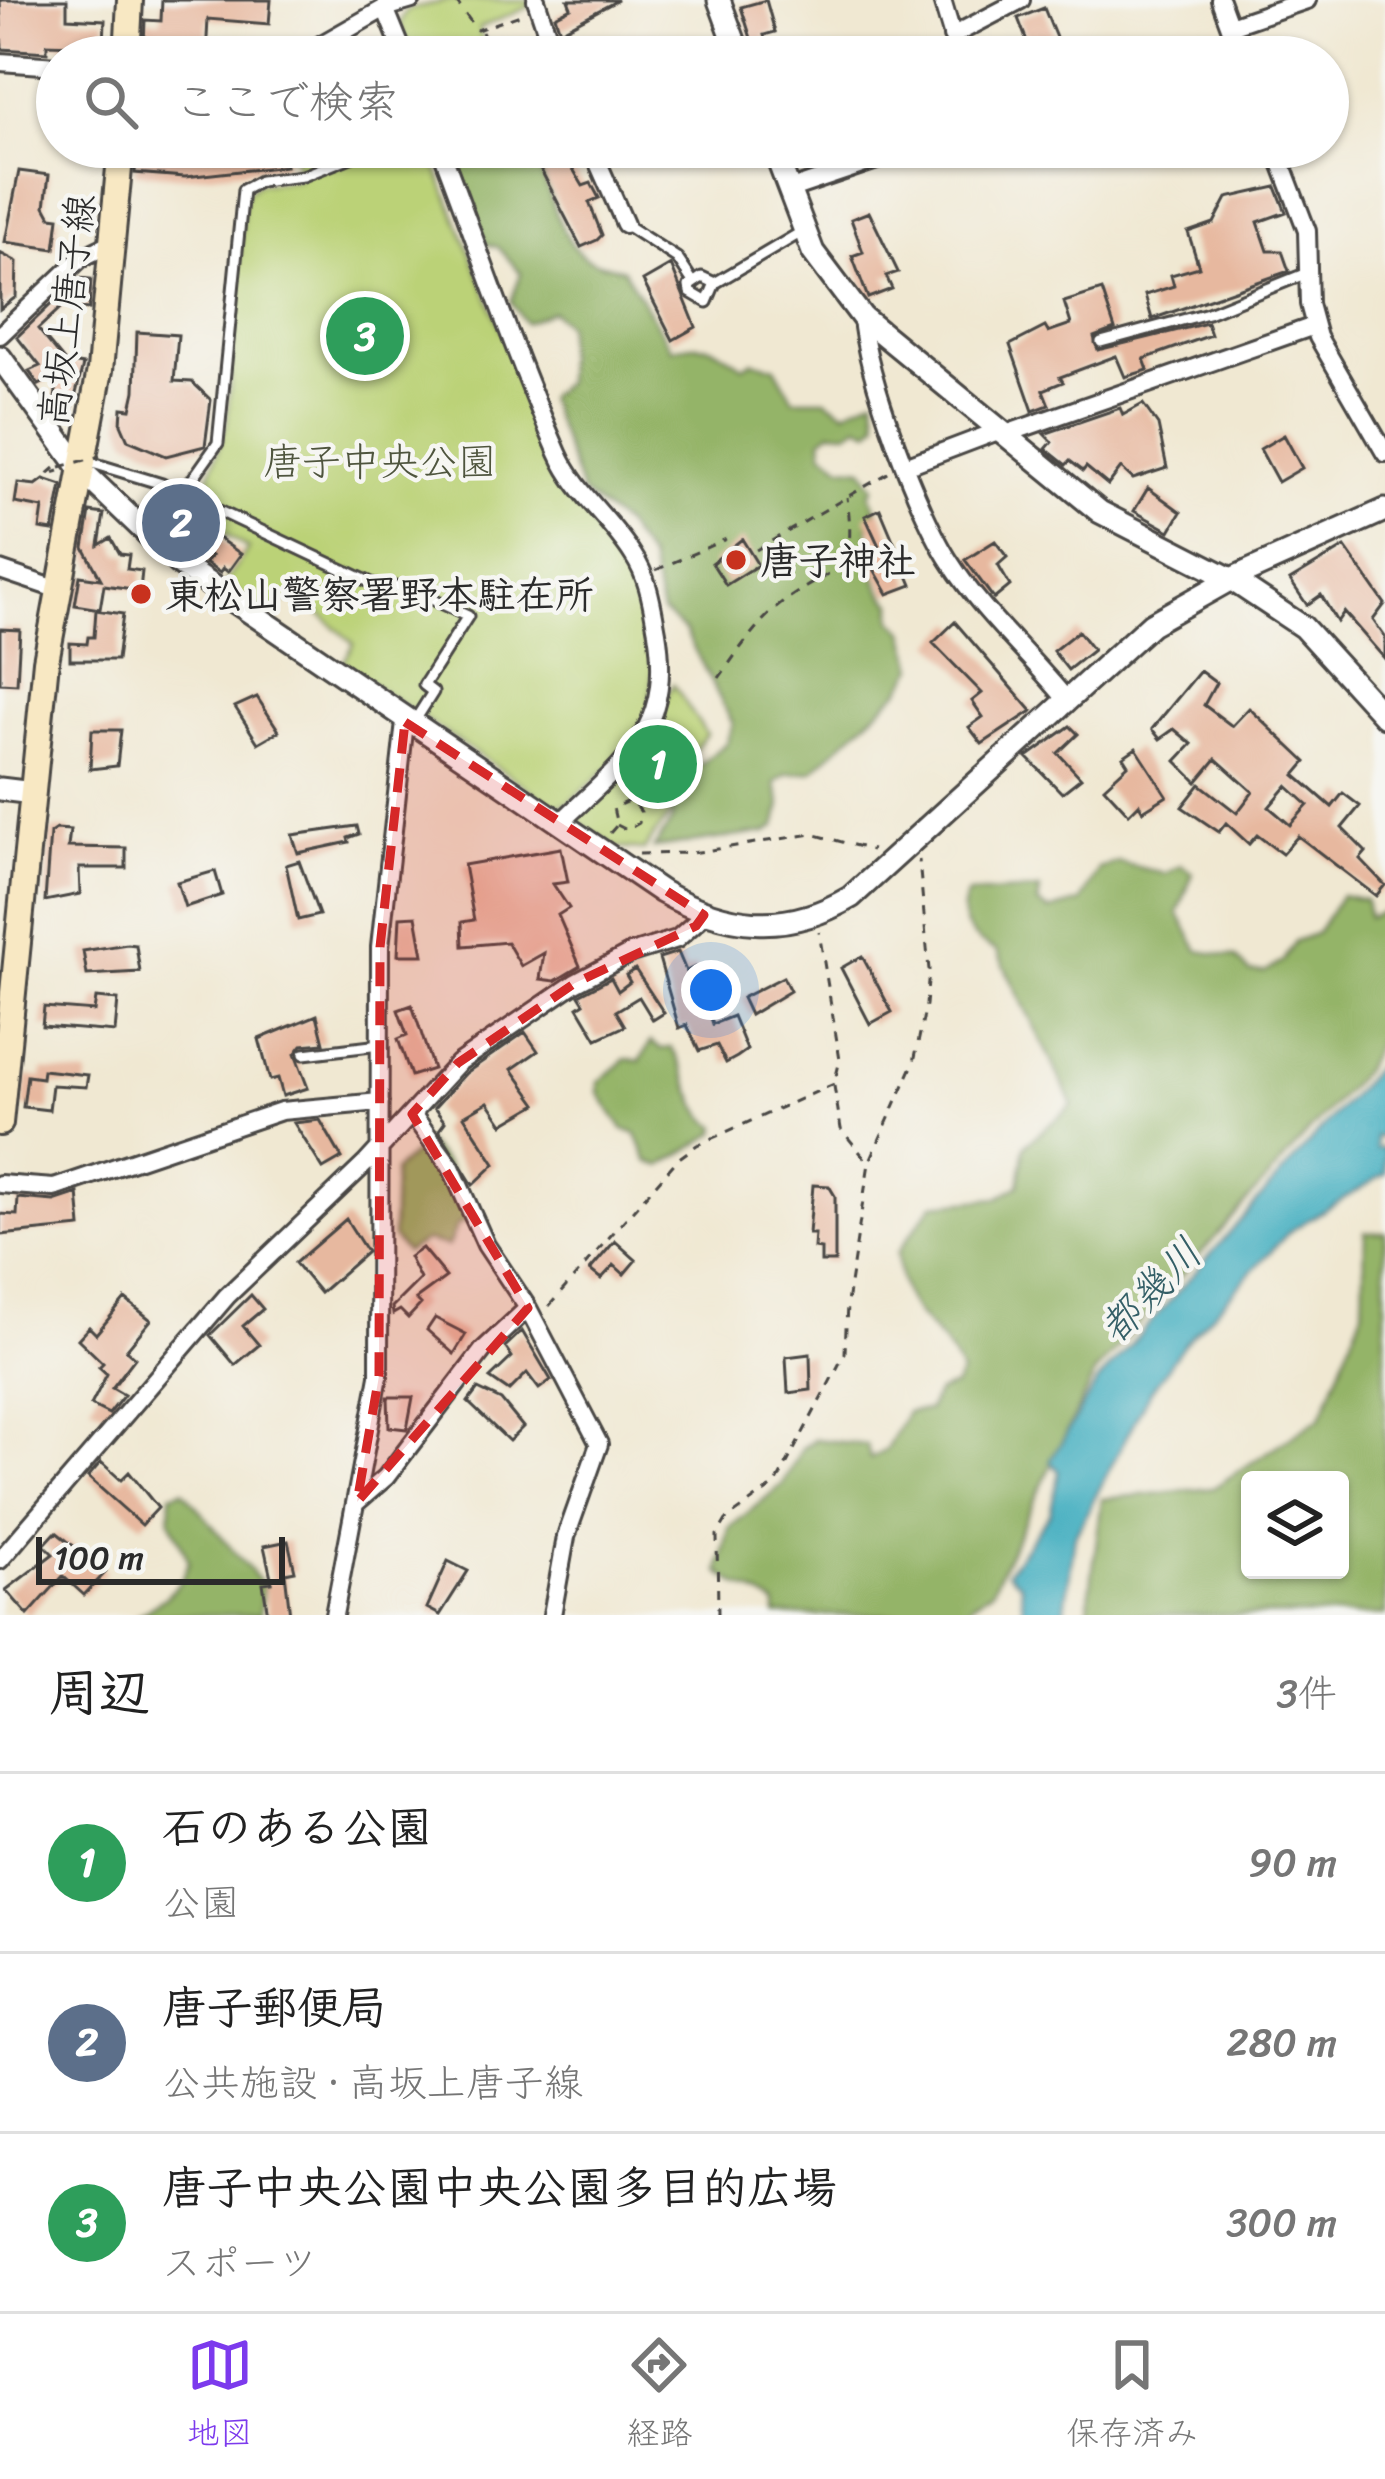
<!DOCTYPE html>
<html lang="ja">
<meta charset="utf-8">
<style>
:root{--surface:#fff;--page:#f2f2f2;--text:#222;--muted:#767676;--line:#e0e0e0;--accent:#7c3aed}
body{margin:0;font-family:Sriracha,"Klee One",sans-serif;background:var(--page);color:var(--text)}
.controls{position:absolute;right:36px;bottom:36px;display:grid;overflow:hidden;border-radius:12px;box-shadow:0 3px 9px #0004}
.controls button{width:108px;height:108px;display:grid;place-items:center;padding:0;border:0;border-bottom:3px solid var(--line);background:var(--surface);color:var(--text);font:60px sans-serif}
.scale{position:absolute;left:36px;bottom:30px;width:249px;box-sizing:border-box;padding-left:12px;border:6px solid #2b2b2b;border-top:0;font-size:33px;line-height:42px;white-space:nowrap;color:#2b2b2b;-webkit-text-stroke:9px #f6f6f2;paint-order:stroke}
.you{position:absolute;left:711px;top:990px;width:42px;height:42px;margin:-30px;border:9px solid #fff;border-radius:50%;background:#1a73e8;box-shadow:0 0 0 18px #1a73e833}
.badge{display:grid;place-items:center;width:78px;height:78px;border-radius:50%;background:var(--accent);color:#fff;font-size:39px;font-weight:700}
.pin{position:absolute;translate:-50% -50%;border:6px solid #fff;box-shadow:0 3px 12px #0006}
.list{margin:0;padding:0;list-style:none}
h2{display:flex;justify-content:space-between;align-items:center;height:156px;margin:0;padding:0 48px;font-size:51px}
h2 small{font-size:39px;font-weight:400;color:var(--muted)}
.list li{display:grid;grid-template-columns:78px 1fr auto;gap:36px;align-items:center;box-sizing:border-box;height:180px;padding:0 48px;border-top:3px solid var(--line)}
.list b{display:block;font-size:45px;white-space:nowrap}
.list p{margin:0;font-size:39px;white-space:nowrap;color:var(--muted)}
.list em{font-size:39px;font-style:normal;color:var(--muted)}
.icon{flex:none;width:66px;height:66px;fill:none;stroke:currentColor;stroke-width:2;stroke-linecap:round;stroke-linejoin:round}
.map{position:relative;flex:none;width:1385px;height:1615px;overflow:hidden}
.search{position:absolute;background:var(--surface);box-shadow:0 3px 9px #0004;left:36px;right:36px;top:36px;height:132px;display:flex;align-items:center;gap:30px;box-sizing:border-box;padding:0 42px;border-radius:66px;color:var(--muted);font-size:45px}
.sheet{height:696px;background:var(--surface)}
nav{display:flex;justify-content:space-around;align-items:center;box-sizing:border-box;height:168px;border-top:3px solid var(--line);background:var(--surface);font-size:33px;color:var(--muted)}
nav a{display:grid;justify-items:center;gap:6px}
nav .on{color:var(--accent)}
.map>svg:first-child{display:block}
.green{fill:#bbd277;stroke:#737e51;stroke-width:3}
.forest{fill:#94b468;stroke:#60704a;stroke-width:3;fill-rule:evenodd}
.water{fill:#42aec0;stroke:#366c76;stroke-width:3}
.building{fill:#e7b89f;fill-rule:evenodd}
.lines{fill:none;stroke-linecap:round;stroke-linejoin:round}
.service-casing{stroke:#494744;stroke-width:15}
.minor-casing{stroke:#494744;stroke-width:22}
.tertiary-casing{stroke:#494744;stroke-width:27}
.secondary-casing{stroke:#494744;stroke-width:30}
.path{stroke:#494744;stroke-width:3;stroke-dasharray:9 9;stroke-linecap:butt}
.service{stroke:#fff;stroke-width:9}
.minor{stroke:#fff;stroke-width:16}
.tertiary{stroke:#fff;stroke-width:21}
.secondary{stroke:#f8e8c3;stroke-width:24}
.path-bridge{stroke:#494744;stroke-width:3;stroke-dasharray:9 9;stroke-linecap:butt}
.marked{fill:#d62828;fill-opacity:0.2;stroke:#d62828;stroke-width:9;stroke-dasharray:24 15;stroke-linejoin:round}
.poi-dot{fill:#c8321e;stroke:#f6f6f2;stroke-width:4.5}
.labels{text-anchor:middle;stroke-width:9;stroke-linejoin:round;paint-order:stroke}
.street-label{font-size:39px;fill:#2b2b2b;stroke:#f6f6f2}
.park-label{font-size:39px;fill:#4f553e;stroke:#f6f6f2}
.poi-label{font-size:39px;font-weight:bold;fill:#2b2b2b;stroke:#f6f6f2;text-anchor:start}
.water-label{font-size:42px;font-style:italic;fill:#345f67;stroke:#f6f6f2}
</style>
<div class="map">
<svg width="1385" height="1615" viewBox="0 0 1385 1615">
<rect width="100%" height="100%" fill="#f6f6f2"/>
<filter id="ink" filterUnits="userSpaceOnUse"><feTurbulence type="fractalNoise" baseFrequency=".00833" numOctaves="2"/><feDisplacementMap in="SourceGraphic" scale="24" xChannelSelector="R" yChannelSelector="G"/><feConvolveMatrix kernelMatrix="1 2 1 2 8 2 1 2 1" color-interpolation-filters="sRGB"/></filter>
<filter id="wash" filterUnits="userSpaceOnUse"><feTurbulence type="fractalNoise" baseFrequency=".004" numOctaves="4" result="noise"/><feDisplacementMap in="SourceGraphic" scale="48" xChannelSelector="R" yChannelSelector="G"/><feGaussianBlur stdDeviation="2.7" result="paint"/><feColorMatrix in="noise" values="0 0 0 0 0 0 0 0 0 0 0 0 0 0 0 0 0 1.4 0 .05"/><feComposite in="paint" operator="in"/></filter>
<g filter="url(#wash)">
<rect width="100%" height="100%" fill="#f0e8d2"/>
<path class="green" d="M450 0H529L531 6 479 28 488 57H412L400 23 407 10Z
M293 147H428L561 481 626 556 639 583 655 646 649 716 614 763 568 803 555 806 342 664 354 644 299 595 264 611 225 583 248 549 197 514 227 423 244 203 247 192 258 184 298 180Z
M673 684 706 734 680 771 670 814 644 850 617 848 577 821 576 814 637 756Z"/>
<path class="forest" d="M444 147H523C553 174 551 234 585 257 594 264 612 266 623 269L672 349C705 339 716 348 743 366L753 361 775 367 793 399H825L845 411 874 397 878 422 870 430 859 425 848 432 831 431 822 438 823 451 841 466 863 468 874 487 870 494 876 508 868 528C873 555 869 584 893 603V620L905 631 915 667 900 690 812 771 787 774 775 783 781 804 776 826 767 832 654 848 671 822 682 780 726 743 733 724 685 631 662 612 649 560 624 525 582 493 547 398 564 383 566 325 552 311 525 323 511 302 521 273 498 247 486 244Z
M1118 862 1165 874 1181 865 1193 873 1178 913 1199 951 1235 957 1250 972H1265L1283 961 1295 941 1317 933 1341 895 1365 900 1368 918 1385 911V1027L1364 1070 1095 1373 991 1591 971 1604 966 1615H776V1605C757 1591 735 1588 719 1571L729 1528 783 1484 802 1448 816 1439 867 1445 870 1459 886 1450 907 1412 928 1410 938 1392 955 1386 961 1373C938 1319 901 1324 897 1253L933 1204 998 1198 1019 1185 1025 1145 1073 1105 997 951C972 940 953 921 968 894L1040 890 1038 904 1049 911 1081 902 1099 869Z
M651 1042 661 1049 671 1048C691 1073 688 1110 718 1127L716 1133 661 1166 648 1162 637 1134 623 1129 599 1093V1082L626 1059 640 1061Z
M426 1143 447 1166 469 1220 457 1225 448 1246 425 1241 406 1252 392 1238 394 1171Z
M1365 1232H1385V1615H1087L1102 1499 1213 1488 1321 1417 1363 1310ZM1250 1480H1340V1570H1250Z
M183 1490 262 1585 260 1615H138L166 1597 183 1578 189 1561 170 1519 171 1494Z"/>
<path class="water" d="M1385 1057V1138L1376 1136V1149L1385 1148V1174L1290 1231 1184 1344 1148 1395 1075 1536 1064 1615H1024L1020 1583 1007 1572 1050 1513 1059 1471 1050 1461 1096 1384Z"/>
<g id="blocks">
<path class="building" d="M0 0H67V18L105 20 104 46 47 44V52L2 49Z
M162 0H271L269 24 208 19 206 57H182V48L144 45 145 20 161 21Z
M568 0H618L560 31 555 16 571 8Z
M766 0 775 32 764 35 770 57H757L741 7Z
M1044 8 1052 28 1064 57H1033L1018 18Z
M137 147H190L189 157 282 147 286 166 185 177 135 173Z
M529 147H560L583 186 591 183 599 198 589 202 602 235 597 240 581 247Z
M19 171 49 175 45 206 51 217 59 218 55 249 5 242Z
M1276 187 1286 212 1258 222 1268 251H1282L1289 271 1152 319 1145 295 1174 286 1171 275 1199 267 1188 232 1214 223 1227 198Z
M869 212 898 272 886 276 892 289 868 298 852 256 863 252 851 219Z
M0 253 17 262 16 297 0 309Z
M671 265 696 327 673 340 643 281Z
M79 278 91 279 89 309 67 307 68 301 38 329 65 362 83 365 72 410 54 407 58 375 39 385 29 371 40 366 17 337 62 294 68 301 69 287Z
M1102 290 1115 329 1094 337 1098 350 1207 323 1211 335 1144 359 1148 370 1125 377 1116 356 1060 377 1063 382 1043 390 1049 405 1033 411 1010 345 1045 327 1048 332 1071 324 1064 302Z
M137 332 178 335 174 381 192 382 211 400 205 446 166 456 128 440 121 424 122 408 131 409 135 391Z
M1143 404 1158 425 1167 468 1133 479 1121 468 1108 485 1086 467 1083 471 1070 461 1066 465 1046 449 1052 442 1044 434 1120 408 1123 415Z
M1284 435 1302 468 1278 482 1260 449Z
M44 479 62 485 53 531 40 529 43 508 15 503 18 483 36 485Z
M1148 488 1181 512 1170 531 1134 511Z
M166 506 207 522 217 529 214 535 241 554 228 572 223 568 220 573 205 563 211 556 190 540 183 547 159 524Z
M880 509 912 585 888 594 874 569 871 549 879 546 865 516Z
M90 512 104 514 99 545 111 538 120 554 129 555 127 569 142 571 140 590 104 585 100 609 75 605 80 576 101 579 84 548Z
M742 539 758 565 726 585 712 563Z
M995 541 1007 557 998 565 1010 586 994 599 965 560Z
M1345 547 1385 604 1373 620 1385 637V659L1344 612 1337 622 1321 595 1307 605 1290 580Z
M96 610 123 614 117 660H70V643L87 644 88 637H94Z
M955 622 1032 711 982 744 969 727 983 717 972 701 982 693 933 643Z
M0 629 20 630 17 684 0 683Z
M1078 631 1093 650 1068 670 1053 651Z
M1200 671 1216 683 1204 705 1232 726 1249 708 1306 762 1295 775 1332 807 1343 793 1360 806 1342 828 1366 852 1360 859 1385 885 1376 896 1298 836 1282 854 1257 835 1249 844 1226 823 1219 832 1182 807 1200 784 1237 813 1253 792 1216 759 1197 782 1176 761 1192 744 1174 729 1160 739 1152 729ZM1287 786 1308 805 1290 825 1269 807Z
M257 697 279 731 258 743 235 707Z
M1070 726 1078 734 1058 753 1081 778 1062 793 1027 757Z
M92 730H121L117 766 90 769Z
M1136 748 1167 796 1143 811 1139 804 1129 814 1104 787 1128 765 1123 757Z
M357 826 359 834 348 838 349 842 298 853 292 835Z
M56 829 70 830 68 847 126 848V868H79L80 894 45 901 50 833Z
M561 848 568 882 553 884 569 908 558 915 580 966 555 981 540 979 544 953 521 966 507 942 463 946 462 922 474 920 464 865Z
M299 861 319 915 298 920 286 865Z
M215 871 222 895 185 907 177 882Z
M416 916 423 955H398L400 917Z
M127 944 136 945 140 972 87 975 83 951Z
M678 952 686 971 695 967 713 1024 733 1016 747 1050 737 1057 726 1063 717 1045 699 1051 687 1025 679 1028 659 958Z
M862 956 892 1012 870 1024 841 968Z
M635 969 664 1013 653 1020 639 997 616 1011 625 1026 597 1039 578 1007 584 1003 579 995 611 978 618 991 630 982 626 975Z
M783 977 790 991 750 1015 742 998Z
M96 998 118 1000 115 1032 42 1026 44 1007 94 1011Z
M412 1005 433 1069 411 1076 398 1039 407 1035 398 1010Z
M317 1015 324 1043 302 1045 295 1054 308 1088 283 1096 278 1078 270 1080 259 1039Z
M525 1032 538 1051 512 1069 537 1104 503 1124 488 1102 464 1116 495 1164 473 1185 439 1130 445 1122 434 1108 466 1073Z
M43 1070 88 1075 86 1087 52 1085 49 1110 23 1107 27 1076 42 1078Z
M320 1120 342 1158 323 1169 294 1123Z
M813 1185 829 1186 835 1196V1262H821V1249L814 1248 815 1234H809Z
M78 1193 81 1227 0 1235V1214L17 1215 18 1198 54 1201Z
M346 1219 367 1252 320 1293 295 1263Z
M615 1241 636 1260 624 1274 614 1265 601 1279 590 1270Z
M422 1248 446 1277 416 1299 421 1304 408 1318 400 1310 393 1314 392 1307 420 1279 409 1257Z
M251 1295 263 1309 243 1326 259 1345 235 1365 210 1335Z
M125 1299 151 1320 126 1350 135 1358 112 1388 124 1395 109 1414 91 1405 107 1374 99 1367 103 1363 78 1339 89 1327 96 1334Z
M435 1318 466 1334 454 1354 427 1330Z
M522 1331 551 1380 539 1389 527 1373 509 1391 490 1378 512 1357 505 1347Z
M810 1354 811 1390 788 1393 786 1357Z
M478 1389 501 1400 523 1427 509 1441 468 1402Z
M388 1397H413L407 1429 389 1427Z
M101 1462 121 1480 129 1472 158 1508 142 1525 88 1477Z
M56 1532 106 1572 84 1595 63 1576 28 1615 6 1590 53 1554 44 1545Z
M288 1541 295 1571 285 1573 290 1615H268L263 1583 272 1582 264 1546Z
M448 1561 468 1571 440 1615 427 1608Z"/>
</g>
</g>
<g filter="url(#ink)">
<use href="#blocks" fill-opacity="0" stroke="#494744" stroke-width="3"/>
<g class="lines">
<g class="service-casing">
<path id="service" d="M626 225 677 258 693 282
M715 283 702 277 689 286 690 292 707 302 715 283 805 230
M1101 342 1208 313 1307 273
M96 464 162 484 380 587H405L468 616 424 685 433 692 414 722
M182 494 218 443 243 190 260 181 303 176 376 147
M304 1054 380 1045"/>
</g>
<g class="minor-casing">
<path id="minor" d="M536 0 555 57
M942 0 959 57
M1220 0 1241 57
M385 8 405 57
M1230 26 1307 0
M952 36 1021 0
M299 57 385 8 412 0
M0 62 57 66
M440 147C479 249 514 353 558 453 576 494 610 518 633 555 649 579 652 605 657 632 673 731 625 760 561 822
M591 147 625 224
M1275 147 1307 231 1309 304 1318 337 1385 453
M788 190 915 147
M862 317C866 375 918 513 950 562 981 611 1028 653 1065 698
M0 335 81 258 114 242
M1003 435 1314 326
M908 465 998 431
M0 570 59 590
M0 1184 54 1188 281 1111 380 1102
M528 1308 599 1444 566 1537 552 1615
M357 1502 386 1477 483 1350 528 1308 486 1245 451 1167 412 1114
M0 1560 227 1296 366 1163 458 1063 575 983 631 953 677 939 704 915
M334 1615 379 1376 380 947 405 722"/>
</g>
<g class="tertiary-casing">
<path id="tertiary" d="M719 0 740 57
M773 147 813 252 862 317 1100 512 1231 579 1303 627 1385 717
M0 357 83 472 178 563 662 892C726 928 785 936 851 897L1151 624 1231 579 1385 510
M0 789 33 793"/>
</g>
<g class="secondary-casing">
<path id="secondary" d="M127 57 130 0
M0 1123 46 661 100 370 121 147"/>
</g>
<path class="path" d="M455 0 477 30 523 14
M482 32 493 57
M55 468 47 475 59 471
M756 550 890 472
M656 570 726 539
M719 678C737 653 756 623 781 604 836 561 858 582 847 497
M617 825 627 830 639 823 641 812 634 803
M610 833 617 825 613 808 639 796 652 766 672 743 667 721
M639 854 692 853 812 834 872 850
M834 1086 841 1129 868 1162
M549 1306 678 1159 697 1145 834 1084 840 1060 819 932
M718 1615 717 1535 726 1520 776 1484 845 1353 847 1303 869 1163 914 1062 926 1005 929 970 919 860"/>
<use href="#service" class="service"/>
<use href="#minor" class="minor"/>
<use href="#tertiary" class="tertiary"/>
<use href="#secondary" class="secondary"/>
<path class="path-bridge" d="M60 467 100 456"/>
</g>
</g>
<path class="marked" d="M405 722 704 915 696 926 575 983 458 1063 412 1114 528 1308 357 1502 379 1376 380 947Z"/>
<g class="poi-dot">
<circle cx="736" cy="560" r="12"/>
<circle cx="141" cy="594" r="12"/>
</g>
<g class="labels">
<g class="street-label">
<text transform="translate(66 310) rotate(-83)" y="14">高坂上唐子線</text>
</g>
<g class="park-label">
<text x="380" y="475">唐子中央公園</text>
</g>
<g class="poi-label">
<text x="760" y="574">唐子神社</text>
<text x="165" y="608">東松山警察署野本駐在所</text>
</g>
<g class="water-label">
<text transform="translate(1150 1290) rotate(-46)" y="15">都幾川</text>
</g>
</g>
</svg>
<div class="controls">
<button><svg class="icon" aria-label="layers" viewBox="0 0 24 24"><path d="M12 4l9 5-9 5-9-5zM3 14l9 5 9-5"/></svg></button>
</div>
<div class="scale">100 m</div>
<div class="you"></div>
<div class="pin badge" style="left:658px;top:764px;background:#2e9e5b">1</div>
<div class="pin badge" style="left:181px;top:523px;background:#5c6f8a">2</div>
<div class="pin badge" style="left:365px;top:336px;background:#2e9e5b">3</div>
<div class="search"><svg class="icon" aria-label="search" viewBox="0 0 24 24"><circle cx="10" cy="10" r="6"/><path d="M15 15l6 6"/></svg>ここで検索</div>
</div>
<section class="sheet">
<h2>周辺<small>3件</small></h2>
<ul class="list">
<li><span class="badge" style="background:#2e9e5b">1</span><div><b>石のある公園</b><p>公園</p></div><em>90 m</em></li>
<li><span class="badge" style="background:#5c6f8a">2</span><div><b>唐子郵便局</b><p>公共施設 · 高坂上唐子線</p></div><em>280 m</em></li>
<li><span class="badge" style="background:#2e9e5b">3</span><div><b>唐子中央公園中央公園多目的広場</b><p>スポーツ</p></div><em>300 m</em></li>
</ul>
</section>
<nav>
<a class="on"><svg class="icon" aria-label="map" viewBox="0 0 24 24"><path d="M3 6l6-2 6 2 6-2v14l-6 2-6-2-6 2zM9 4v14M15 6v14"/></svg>地図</a>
<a><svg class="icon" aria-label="directions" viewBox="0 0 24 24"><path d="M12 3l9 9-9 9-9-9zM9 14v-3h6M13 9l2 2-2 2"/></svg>経路</a>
<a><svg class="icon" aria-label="saved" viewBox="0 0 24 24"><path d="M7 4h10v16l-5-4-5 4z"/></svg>保存済み</a>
</nav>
